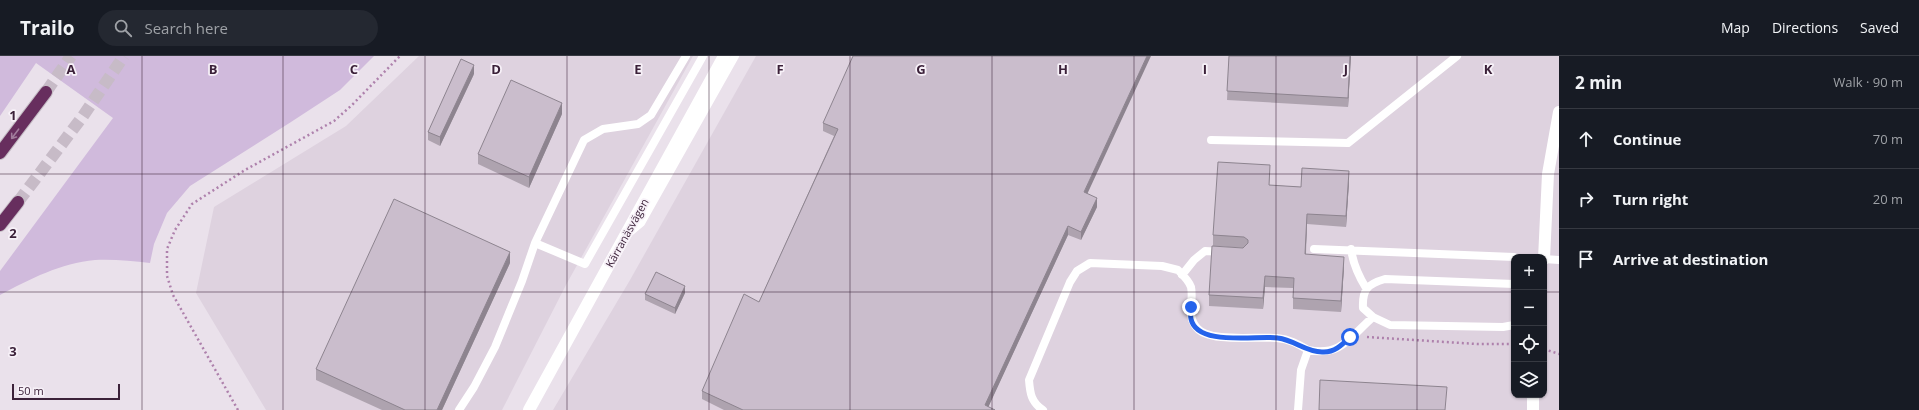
<!DOCTYPE html>
<meta charset="utf-8">
<style>
:root{--surface:#171b24;--page:#242831;--text:#f1f3f6;--muted:#9ea1a6;--line:#363941}
body{margin:0;font-family:"Open Sans",sans-serif;background:var(--page);color:var(--text)}
.controls{position:absolute;right:12px;bottom:12px;display:grid;overflow:hidden;border-radius:8px;box-shadow:0 1px 3px #0004}
.controls button{width:36px;height:36px;display:grid;place-items:center;padding:0;border:0;border-bottom:1px solid var(--line);background:var(--surface);color:var(--text);font:20px sans-serif}
.scale{position:absolute;left:12px;bottom:10px;width:108px;box-sizing:border-box;padding-left:4px;border:2px solid #3b2139;border-top:0;font-size:11px;line-height:14px;white-space:nowrap;color:#3b2139;-webkit-text-stroke:3px #f7f1f8;paint-order:stroke}
.stop{position:absolute;width:12px;height:12px;margin:-9px;border:3px solid #2563eb;border-radius:50%;background:#fff}
.stop.end{background:#2563eb;border-color:#fff;box-shadow:0 1px 4px #0008}
.list{margin:0;padding:0;list-style:none}
h2{display:flex;justify-content:space-between;align-items:center;height:52px;margin:0;padding:0 16px;font-size:17px}
h2 small{font-size:13px;font-weight:400;color:var(--muted)}
.list li{display:grid;grid-template-columns:26px 1fr auto;gap:12px;align-items:center;box-sizing:border-box;height:60px;padding:0 16px;border-top:1px solid var(--line)}
.list b{display:block;font-size:15px;white-space:nowrap}
.list em{font-size:13px;font-style:normal;color:var(--muted)}
.icon{flex:none;width:22px;height:22px;fill:none;stroke:currentColor;stroke-width:2;stroke-linecap:round;stroke-linejoin:round}
.map{position:relative;flex:none;width:1559px;height:354px;overflow:hidden}
header{display:flex;align-items:center;gap:24px;box-sizing:border-box;height:56px;padding:0 20px;background:var(--surface);border-bottom:1px solid var(--line)}
header strong{font-size:19px}
nav{display:flex;gap:22px;margin-inline-start:auto;font-size:14px}
.search{width:280px;height:36px;background:var(--page);display:flex;align-items:center;gap:10px;box-sizing:border-box;padding:0 14px;border-radius:22px;color:var(--muted);font-size:15px}
main{display:flex}
aside{flex:1;background:var(--surface)}
.map>svg:first-child{display:block}
.built{fill:#ded2df;fill-rule:evenodd}
.green{fill:#d0badc}
.lines{fill:none;stroke-linecap:round;stroke-linejoin:round}
.highway-tunnel{stroke:#c7bbc7;stroke-width:12;stroke-dasharray:12 6;stroke-linecap:butt}
.highway-casing{stroke:#c4bcc4;stroke-width:14}
.path{stroke:#ae81ac;stroke-width:2.5;stroke-dasharray:2 3;stroke-linecap:butt}
.lane{stroke:#fff;stroke-width:8}
.street{stroke:#fff;stroke-width:12}
.highway{stroke:#672e5e;stroke-width:12}
.wall{fill:#aea3af}
.shaded-wall{fill:#8d848f}
.building{fill:#cabdcc;stroke:#8d848f}
.oneway{stroke:#a17c9c}
.route{stroke:#2563eb;stroke-width:5}
.grid{fill:none;stroke:#3b2139;stroke-width:1;stroke-opacity:0.55}
.labels{text-anchor:middle;stroke-width:3.5;stroke-linejoin:round;paint-order:stroke}
.street-label{font-size:11px;fill:#3b2139;stroke:#f7f1f8}
.grid-label{font-size:13px;text-anchor:middle;font-weight:bold;fill:#3b2139;stroke:#f7f1f8;stroke-width:3.5;stroke-linejoin:round;paint-order:stroke}
</style>
<header>
<strong>Trailo</strong>
<div class="search"><svg class="icon" aria-label="search" viewBox="0 0 24 24"><circle cx="10" cy="10" r="6"/><path d="M15 15l6 6"/></svg>Search here</div>
<nav><a>Map</a><a>Directions</a><a>Saved</a></nav>
</header>
<main>
<div class="map">
<svg width="1559" height="354" viewBox="0 0 1559 354">
<rect width="100%" height="100%" fill="#eae1eb"/>
<path class="built" d="M419 0H693L566 229 502 354H266L196 237 214 151 346 70Z
M756 0H1559V354H553L630 224ZM1514 201H1544V339H1514Z"/>
<path class="green" d="M0 0H374L340 34 291 66 190 130 167 157 154 188 150 207C132 205 113 203 95 204 61 207 30 223 0 239V215L113 62 36 7 0 60Z"/>
<g class="lines">
<path class="highway-tunnel" d="M46 36 71 0
M18 146 83 60 124 0"/>
<g class="highway-casing">
<path id="highway" d="M0 97 46 36
M0 169 18 146"/>
</g>
<path class="path" d="M1367 281 1477 288H1514
M1544 293 1559 298
M238 354 173 239 167 220V193L175 174 192 148 245 114 334 65 352 49 400 0"/>
<path class="lane" d="M1211 84 1348 87 1457 0
M629 177 641 167 735 0
M535 187 585 208 703 0
M1314 193 1514 201
M1351 193C1353 208 1358 219 1366 232
M1544 203 1559 204
M1182 219 1194 204 1205 195 1222 196
M1373 261 1363 252C1362 233 1368 228 1385 223L1514 228
M459 354 474 331 495 291 522 225 535 187 584 84 603 73 638 68 651 59 686 0
M1043 354C1031 346 1030 337 1029 324L1070 226 1077 215 1090 207 1162 210 1178 214C1182 218 1189 225 1191 231 1194 245 1186 260 1197 272 1209 287 1258 280 1277 282 1289 283 1298 288 1308 294
M1298 354 1301 314 1308 294C1341 301 1350 281 1373 261L1390 269 1503 271 1514 269"/>
<path class="street" d="M1544 203 1548 118 1559 56
M1533 339V354
M529 354 724 0"/>
<use href="#highway" class="highway"/>
</g>
<path class="wall" d="M1229 0H1351L1348 51 1227 44Z
M474 18 440 90 428 84V76Z
M562 58 529 132 478 108V98Z
M823 67 1088 138 1097 151 1081 184 1068 179 988 351 995 354H724L702 343V335L759 246 834 80 823 75Z
M1270 119 1269 129 1301 131 1349 126 1346 171 1307 168 1306 198 1344 211 1341 256 1293 253V232L1265 231 1263 253 1209 250V239L1244 192 1213 190V179Z
M510 207 442 354H382L316 324V313Z
M685 237 675 258 645 244V238Z"/>
<path class="shaded-wall" d="M1147 0H1151L1084 145V136Z
M1350 0H1351L1348 51V42Z
M474 9V18L440 90V81Z
M562 47V58L529 132V121Z
M1349 115V126L1346 171V160Z
M1097 142V151L1081 184V176Z
M1307 158V168L1305 209V198Z
M1068 170V179L987 354 985 349Z
M510 196V207L442 354H437Z
M1344 201V211L1341 256V245Z
M1265 220V231L1263 253V242Z
M685 230V237L675 258V252Z"/>
<path class="building" d="M853 0H1147L1084 136 1097 142 1081 176 1068 170 985 349 995 354H743L702 335 744 238 759 246 838 73 823 67Z
M1229 0H1350L1348 42 1227 35Z
M461 3 474 9 440 81 428 76Z
M511 24 562 47 529 121 478 98Z
M1218 106 1270 109 1269 129 1301 131 1302 112 1349 115 1346 160 1307 158 1305 198 1344 201 1341 245 1293 242 1294 222 1265 220 1263 242 1209 239 1212 190 1243 192 1248 187V184L1244 181 1213 179Z
M394 143 510 196 437 354H405L316 313Z
M656 216 685 230 675 252 645 238Z
M1320 324 1447 331 1445 354H1319Z"/>
<defs><path id="oneway-shaft" d="M-6 0H5M1.5-3L5.5 0L1.5 3" fill="none" stroke-width="1.6" stroke-linecap="round" stroke-linejoin="round"/></defs>
<use class="oneway" href="#oneway-shaft" transform="translate(15 78) rotate(127)"/>
<g class="lines">
<path class="route" d="M1191 251C1191 255 1190 259 1191 263 1197 291 1258 279 1278 282 1294 284 1306 296 1322 296 1334 297 1342 289 1350 281"/>
</g>
<path class="grid" d="M142 0V354M283 0V354M425 0V354M567 0V354M709 0V354M850 0V354M992 0V354M1134 0V354M1276 0V354M1417 0V354M0 118H1559M0 236H1514M1544 236H1559"/>
<g class="labels">
<g class="street-label">
<text transform="translate(627 177) rotate(-61)" y="4">Kärranäsvägen</text>
</g>
</g>
<g class="grid-label">
<text x="71" y="18">A</text>
<text x="213" y="18">B</text>
<text x="354" y="18">C</text>
<text x="496" y="18">D</text>
<text x="638" y="18">E</text>
<text x="780" y="18">F</text>
<text x="921" y="18">G</text>
<text x="1063" y="18">H</text>
<text x="1205" y="18">I</text>
<text x="1346" y="18">J</text>
<text x="1488" y="18">K</text>
<text x="13" y="64">1</text>
<text x="13" y="182">2</text>
<text x="13" y="300">3</text>
</g>
</svg>
<div class="controls">
<button>+</button>
<button>−</button>
<button><svg class="icon" aria-label="locate" viewBox="0 0 24 24"><circle cx="12" cy="12" r="6"/><path d="M12 2v4M12 18v4M2 12h4M18 12h4"/></svg></button>
<button><svg class="icon" aria-label="layers" viewBox="0 0 24 24"><path d="M12 4l9 5-9 5-9-5zM3 14l9 5 9-5"/></svg></button>
</div>
<div class="scale">50 m</div>
<div class="stop" style="left:1350px;top:281px"></div>
<div class="stop end" style="left:1191px;top:251px"></div>
</div>
<aside>
<h2>2 min<small>Walk · 90 m</small></h2>
<ul class="list">
<li><svg class="icon" aria-label="ahead" viewBox="0 0 24 24"><path d="M12 20V5M6 11l6-6 6 6"/></svg><div><b>Continue</b></div><em>70 m</em></li>
<li><svg class="icon" aria-label="right" viewBox="0 0 24 24"><path d="M7 20v-9h11M14 6l5 5-5 5"/></svg><div><b>Turn right</b></div><em>20 m</em></li>
<li><svg class="icon" aria-label="arrive" viewBox="0 0 24 24"><path d="M6 21V4h12l-3 4 3 4H6"/></svg><div><b>Arrive at destination</b></div></li>
</ul>
</aside>
</main>
